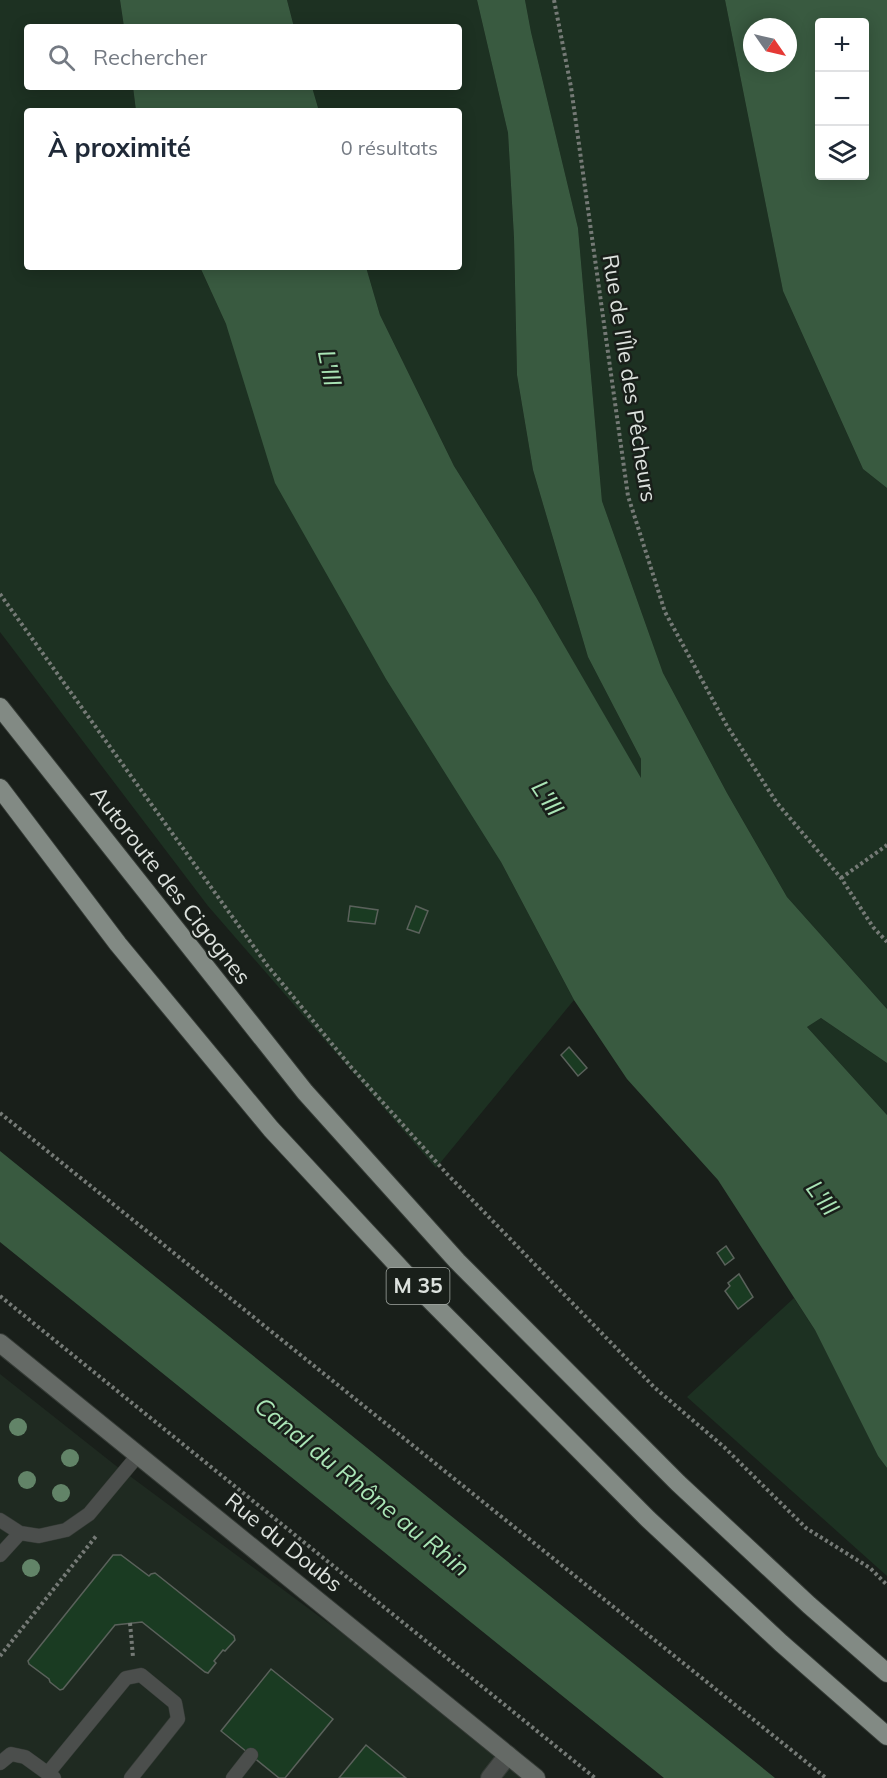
<!DOCTYPE html>
<html lang="fr">
<meta charset="utf-8">
<style>
:root{--surface:#fff;--page:#f6f6f7;--text:#1f2937;--muted:#747a83;--line:#e0e1e3}
body{margin:0;font-family:Mulish,sans-serif;background:var(--page);color:var(--text)}
.controls{position:absolute;right:18px;top:18px;display:grid;overflow:hidden;border-radius:6px;box-shadow:0 3px 15px #0003}
.controls button{width:54px;height:54px;display:grid;place-items:center;padding:0;border:0;border-bottom:2px solid var(--line);background:var(--surface);color:var(--text);font:30px sans-serif}
.compass{position:absolute;left:743px;top:18px;width:54px;height:54px;border-radius:50%;background:var(--surface);box-shadow:0 3px 15px #0003;rotate:124deg}
.list{margin:0;padding:0;list-style:none}
h2{display:flex;justify-content:space-between;align-items:center;height:78px;margin:0;padding:0 24px;font-size:26px}
h2 small{font-size:20px;font-weight:400;color:var(--muted)}
.icon{flex:none;width:33px;height:33px;fill:none;stroke:currentColor;stroke-width:2;stroke-linecap:round;stroke-linejoin:round}
.map{position:relative;flex:none;width:887px;height:1778px;overflow:hidden}
.search{position:absolute;background:var(--surface);box-shadow:0 3px 15px #0003;left:24px;top:24px;width:438px;height:66px;display:flex;align-items:center;gap:15px;box-sizing:border-box;padding:0 21px;border-radius:6px;color:var(--muted);font-size:22px}
.panel{position:absolute;background:var(--surface);box-shadow:0 3px 15px #0003;left:24px;top:108px;width:438px;height:162px;border-radius:6px}
.map>svg:first-child{display:block}
.built{fill:#1f2a21}
.green{fill:#1d3122}
.water{fill:#395a40;fill-rule:evenodd}
.building{fill:#1a3b22;stroke:#5a615b;stroke-width:1.5}
.lines{fill:none;stroke-linecap:round;stroke-linejoin:round}
.service-casing{stroke:#343a35;stroke-width:15}
.minor-casing{stroke:#343a35;stroke-width:20}
.secondary-casing{stroke:#343a35;stroke-width:20}
.trunk-casing{stroke:#343a35;stroke-width:20}
.path{stroke:#757a76;stroke-width:4;stroke-dasharray:3 3;stroke-linecap:butt}
.service{stroke:#4b4e4c;stroke-width:14}
.minor{stroke:#4b4e4c;stroke-width:18}
.secondary{stroke:#656a66;stroke-width:18}
.trunk{stroke:#828a84;stroke-width:18}
.tree{fill:#628468}
.labels{text-anchor:middle;stroke-width:5;stroke-linejoin:round;paint-order:stroke}
.shield{fill:#191f1a;stroke:#a2a8a3;stroke-width:1.5}
.shield-label{font-size:21px;font-weight:bold;fill:#dde2de}
.street-label{font-size:22px;fill:#dde2de;stroke:#191f1a}
.water-label{font-size:24px;font-style:italic;fill:#aae5b6;stroke:#191f1a}
</style>
<div class="map">
<svg width="887" height="1778" viewBox="0 0 887 1778">
<rect width="100%" height="100%" fill="#191f1a"/>
<path class="built" d="M0 1374 115 1465 537 1778H0Z"/>
<path class="green" d="M0 0H120L124 27H27V87H133L136 111H27V267H200L226 324 501 862 574 1000 436 1168 208 906 0 632Z
M287 0H477L508 133 514 238 517 375 533 470 588 657 641 759V779L536 597 454 466 380 315 366 267H459V111H319L312 87H459V27H294Z
M525 0H725L783 291 863 469 887 488V1009L787 897 727 793 663 673 602 501 578 228 531 32Z
M821 1018 887 1063V1115L807 1027Z
M794 1298 815 1330 878 1456 887 1468V1576L687 1397Z"/>
<path class="water" d="M120 0H287L294 27H124Z
M477 0H525L531 32 578 228 602 501 663 673 727 793 787 897 887 1009V1063L821 1018 807 1027 887 1115V1468L878 1456 815 1330 718 1180 627 1079 574 1000 501 862 386 679 275 483 226 324 200 267H366L380 315 454 466 536 597 641 778V759L588 657 533 470 517 375 514 238 508 133Z
M725 0H887V488L863 469 783 291ZM864 22V176H820V22ZM752 27H788V63H752Z
M133 87H312L319 111H136Z
M0 1151 775 1778H664L0 1242Z"/>
<path class="building" d="M350 906 378 910 375 924 348 921Z
M416 906 428 911 419 933 407 929Z
M569 1047 587 1068 578 1076 561 1055Z
M726 1246 734 1258 725 1265 717 1253Z
M739 1274 753 1297 738 1309 725 1291 730 1286 728 1283Z
M113 1555H121L149 1576 151 1574 155 1573 234 1636 235 1640 225 1651 223 1650 214 1661 216 1663 208 1673 205 1672 142 1622 115 1625 63 1689 60 1690 50 1682 49 1679 29 1664 28 1661Z
M271 1669 333 1719 285 1778H279L221 1731Z
M366 1745 406 1778H339Z"/>
<g class="lines">
<g class="service-casing">
<path id="service" d="M0 1520 20 1533 39 1536 66 1530 89 1514 139 1454
M0 1555 20 1533
M0 1763 11 1754 25 1757 54 1778
M48 1773 126 1678 141 1675 175 1703 178 1719 131 1778
M233 1778 251 1755"/>
</g>
<g class="minor-casing">
<path id="minor" d="M490 1778 508 1755"/>
</g>
<g class="secondary-casing">
<path id="secondary" d="M0 1343 536 1778"/>
</g>
<g class="trunk-casing">
<path id="trunk" d="M0 707 305 1092 457 1261 678 1483 809 1605 887 1673
M0 788 118 944 271 1129 428 1298 648 1519 781 1643 887 1736"/>
</g>
<path class="path" d="M554 0 571 87 628 496 665 612 727 726 777 803 841 878 873 927 887 942
M0 594 267 965 351 1067 448 1175 655 1388 724 1447 806 1528 870 1568 887 1585
M841 878 887 845
M0 1113 826 1778
M0 1296 595 1778
M130 1623 133 1657
M0 1656 97 1535"/>
<use href="#service" class="service"/>
<use href="#minor" class="minor"/>
<use href="#secondary" class="secondary"/>
<use href="#trunk" class="trunk"/>
</g>
<g class="tree">
<circle cx="18" cy="1427" r="9"/>
<circle cx="70" cy="1458" r="9"/>
<circle cx="27" cy="1480" r="9"/>
<circle cx="61" cy="1493" r="9"/>
<circle cx="31" cy="1568" r="9"/>
</g>
<g class="labels">
<rect class="shield" x="386.5" y="1268" width="63" height="36" rx="4.5"/>
<g class="shield-label">
<text x="418" y="1293">M 35</text>
</g>
<g class="street-label">
<text transform="translate(630 378) rotate(81)" y="8">Rue de l'Île des Pêcheurs</text>
<text transform="translate(171 885) rotate(52)" y="8">Autoroute des Cigognes</text>
<text transform="translate(284 1542) rotate(39)" y="8">Rue du Doubs</text>
</g>
<g class="water-label">
<text transform="translate(329 368) rotate(79)" y="8">L'Ill</text>
<text transform="translate(547 798) rotate(57)" y="8">L'Ill</text>
<text transform="translate(822 1198) rotate(54)" y="8">L'Ill</text>
<text transform="translate(362 1487) rotate(39)" y="8">Canal du Rhône au Rhin</text>
</g>
</g>
</svg>
<div class="controls">
<button>+</button>
<button>−</button>
<button><svg class="icon" aria-label="layers" viewBox="0 0 24 24"><path d="M12 4l9 5-9 5-9-5zM3 14l9 5 9-5"/></svg></button>
</div>
<svg class="compass" viewBox="-18 -18 36 36"><path d="M0-13l5 13h-10z" fill="#e53935"/><path d="M0 13l5-13h-10z" fill="#747a83"/></svg>
<div class="search"><svg class="icon" aria-label="search" viewBox="0 0 24 24"><circle cx="10" cy="10" r="6"/><path d="M15 15l6 6"/></svg>Rechercher</div>
<section class="panel">
<h2>À proximité<small>0 résultats</small></h2>
<ul class="list">
</ul>
</section>
</div>
